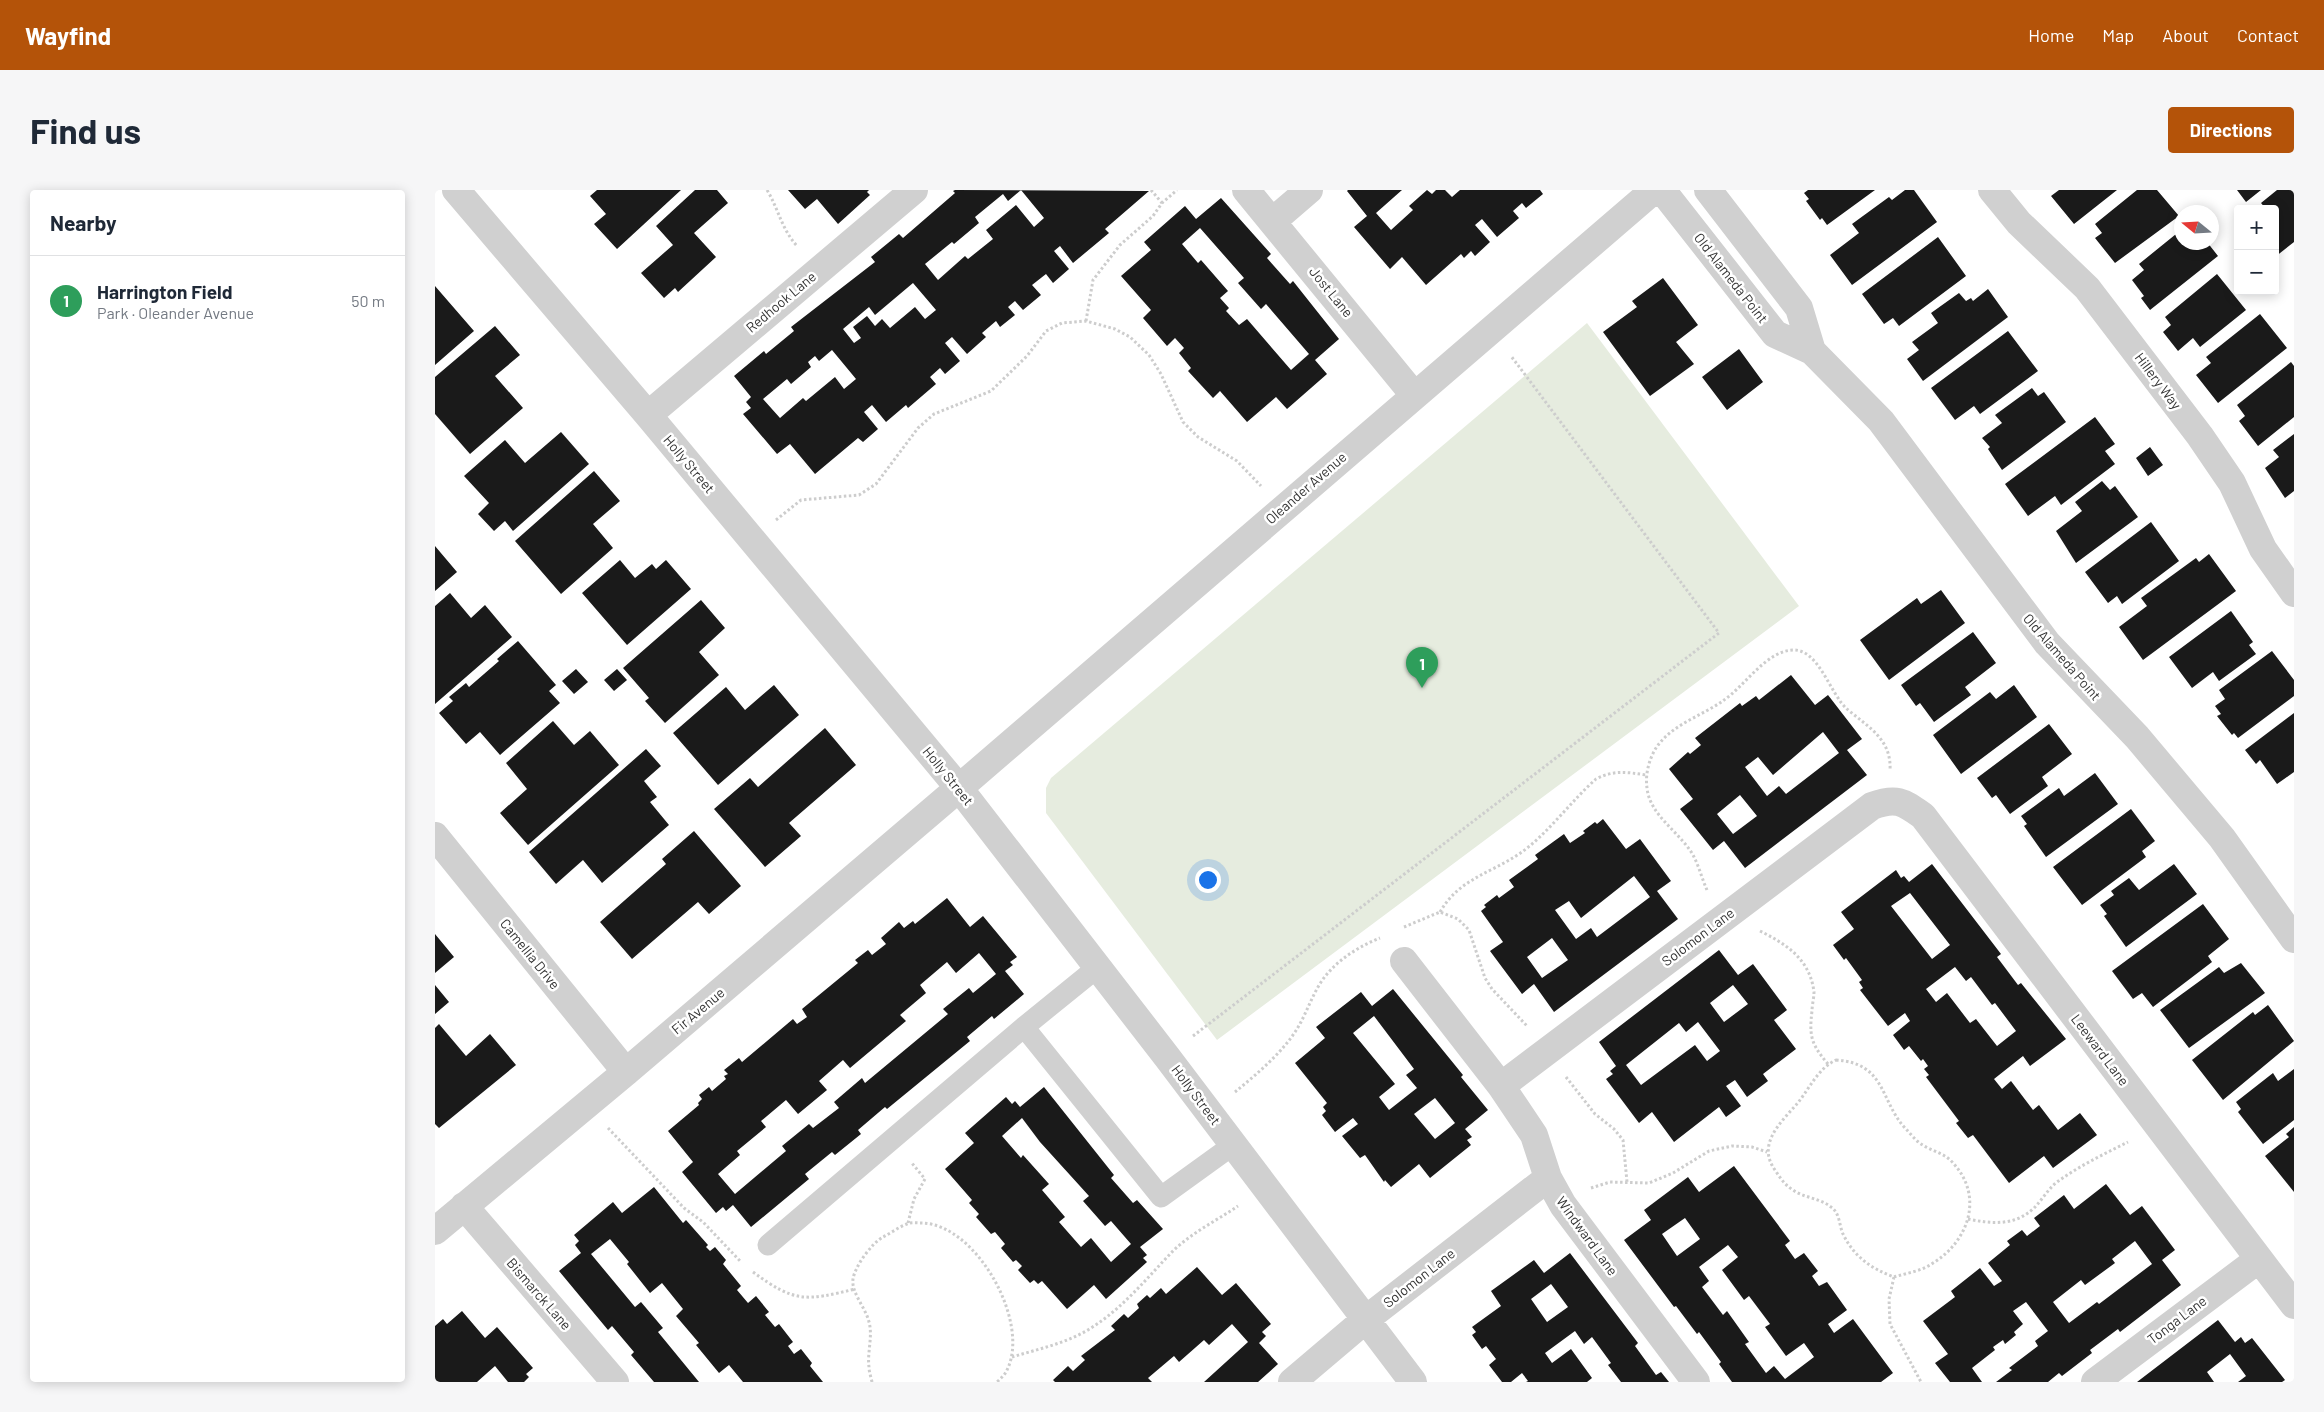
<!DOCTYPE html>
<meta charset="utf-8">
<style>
:root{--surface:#fff;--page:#f6f6f7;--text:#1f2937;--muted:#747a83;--line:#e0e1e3;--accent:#b45309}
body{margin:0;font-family:Barlow,sans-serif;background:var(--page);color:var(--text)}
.controls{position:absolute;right:15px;top:15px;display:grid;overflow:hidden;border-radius:5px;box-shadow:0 2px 12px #0003}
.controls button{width:45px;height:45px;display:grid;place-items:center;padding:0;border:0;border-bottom:1px solid var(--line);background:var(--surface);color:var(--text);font:25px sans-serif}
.compass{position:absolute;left:1739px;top:15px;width:45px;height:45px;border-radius:50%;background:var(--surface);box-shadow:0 2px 12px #0003;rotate:288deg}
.you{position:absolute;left:772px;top:689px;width:18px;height:18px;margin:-12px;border:4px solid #fff;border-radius:50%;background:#1a73e8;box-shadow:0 0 0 8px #1a73e833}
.badge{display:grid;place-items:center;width:32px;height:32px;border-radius:50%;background:var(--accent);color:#fff;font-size:16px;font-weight:700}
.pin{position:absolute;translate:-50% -41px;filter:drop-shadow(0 1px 2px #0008)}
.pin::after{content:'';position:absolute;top:26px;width:18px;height:15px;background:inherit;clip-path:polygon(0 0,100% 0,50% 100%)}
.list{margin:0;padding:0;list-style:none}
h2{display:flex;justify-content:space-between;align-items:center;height:65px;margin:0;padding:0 20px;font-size:21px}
h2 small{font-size:16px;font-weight:400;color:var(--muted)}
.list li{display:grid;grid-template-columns:32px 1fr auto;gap:15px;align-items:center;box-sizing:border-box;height:90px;padding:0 20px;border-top:1px solid var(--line)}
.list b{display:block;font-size:19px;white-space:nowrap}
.list p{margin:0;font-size:16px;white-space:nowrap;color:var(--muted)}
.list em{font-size:16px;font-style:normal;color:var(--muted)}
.map{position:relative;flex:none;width:1859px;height:1192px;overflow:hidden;border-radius:5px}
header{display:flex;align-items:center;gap:30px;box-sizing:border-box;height:70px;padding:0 25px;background:var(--accent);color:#fff}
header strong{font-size:24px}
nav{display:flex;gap:28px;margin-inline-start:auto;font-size:18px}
.intro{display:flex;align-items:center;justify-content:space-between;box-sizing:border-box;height:120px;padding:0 30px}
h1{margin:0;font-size:35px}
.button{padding:12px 22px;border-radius:5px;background:var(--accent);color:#fff;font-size:18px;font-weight:700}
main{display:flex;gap:30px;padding:0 30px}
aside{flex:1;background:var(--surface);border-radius:5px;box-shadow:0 2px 12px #0003}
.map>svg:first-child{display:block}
.green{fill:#e6ecdf}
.building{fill:#1a1a1a;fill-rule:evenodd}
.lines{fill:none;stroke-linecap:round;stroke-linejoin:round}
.path{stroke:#cdcdcd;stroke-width:3;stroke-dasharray:2.5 2.5;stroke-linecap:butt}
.lane{stroke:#d0d0d0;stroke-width:21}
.street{stroke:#d0d0d0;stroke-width:28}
.labels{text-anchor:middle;stroke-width:5;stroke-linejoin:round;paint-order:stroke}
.street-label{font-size:14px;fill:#333;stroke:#fff}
</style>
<header>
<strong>Wayfind</strong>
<nav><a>Home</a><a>Map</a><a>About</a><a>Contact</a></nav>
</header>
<div class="intro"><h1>Find us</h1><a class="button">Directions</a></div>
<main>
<aside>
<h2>Nearby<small></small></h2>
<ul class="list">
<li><span class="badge" style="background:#2e9e5b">1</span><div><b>Harrington Field</b><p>Park · Oleander Avenue</p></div><em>50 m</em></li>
</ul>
</aside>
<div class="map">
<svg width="1859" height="1192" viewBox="0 0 1859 1192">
<rect width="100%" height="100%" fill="#fff"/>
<path class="green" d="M1152 133 1364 416 782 850 611 623V598L616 588Z"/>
<path class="building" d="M162 0H246L182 59 159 34 171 24 155 6Z
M260 0H282L293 13 259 43 281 67 243 102 240 98 229 108 206 83 238 55 221 36Z
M353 0H434L432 2 435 5 403 34 382 9 370 19Z
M520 0 714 1 670 39 674 43 638 73 625 56 619 61 634 79 618 93 611 84 597 95 606 105 588 120 580 111 573 117 580 125 565 137 561 131 547 143 551 147 532 164 517 147 510 153 525 171 510 184 505 178 495 187 501 194 473 218 471 215 451 232 437 215 429 222 443 239 428 252 423 248 380 284 355 254 342 264 308 224 316 218 311 212 316 207 299 186 329 161 331 164 359 141 356 137 440 72 436 67 464 44 468 48 520 3 518 1ZM586 0 609 28 599 37 581 15 551 40 558 49 533 69 530 66 503 90 490 74 517 52 519 54 544 33 540 27 568 4 573 11ZM478 93 501 120 490 129 480 117 455 138 447 129 440 136 432 126 418 137 426 148 419 153 408 139 434 117 440 125ZM397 160 421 189 409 199 400 187 371 211 368 208 345 228 328 209 352 189 356 194 376 177 373 172 380 166 384 171Z
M913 0H967L941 23 956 40 978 20 974 16 992 0 997 4 1001 0H1010L1017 7 1025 0H1105L1108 4 1091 18 1087 13 1078 21 1084 28 1062 47 1047 29 1040 35 1055 52 1040 66 1036 61 1029 68 1026 64 991 95 967 67 955 79 919 37 932 26 912 1Z
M1373 0H1440L1392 35 1387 28 1385 30 1371 11 1374 9 1369 3Z
M1470 0H1479L1502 32 1417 95 1395 65 1424 43 1417 34 1454 7 1457 10Z
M1624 0H1682L1639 34 1616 6Z
M1702 0H1722L1744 26 1680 73 1660 48 1667 43 1660 34Z
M1802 0H1826L1811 12Z
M1842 0H1859V52L1840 67V19H1831L1826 13Z
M786 8 836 64 832 68 855 94 858 91 904 149 880 170 892 184 852 219 841 207 812 232 785 201 778 208 753 181 756 178 744 163 749 158 740 148 732 156 708 128 716 120 686 86 716 60 709 52 750 16 761 29ZM765 38 809 88 803 93 826 119 831 114 874 164 856 180 812 129 804 135 791 121 794 118 785 108 793 101 766 70 763 73 747 54Z
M1746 40V52H1772L1783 66 1715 120 1706 108 1709 106 1697 90 1709 80 1704 74Z
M1503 47 1531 86 1464 136 1458 128 1449 134 1427 104Z
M1782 84 1811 120 1765 157 1758 148 1743 161 1728 142 1736 135 1730 127Z
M1228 88 1263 135 1241 152 1259 174 1215 206 1168 142 1202 117 1197 111Z
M0 96 39 141 0 175Z
M1553 99 1573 127 1488 191 1472 169 1484 160 1477 152 1503 133 1496 123 1524 103 1531 111 1536 108 1538 111Z
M1825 124 1852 158 1783 213 1761 185 1776 173 1771 167Z
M60 136 85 165 60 186 88 218 35 264 0 224V187Z
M1573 141 1603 181 1545 224 1539 216 1520 230 1496 198Z
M1304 159 1328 192 1292 220 1267 187Z
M1856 172 1859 176V227L1823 256 1804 231 1810 226 1802 215Z
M1597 198 1603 206 1609 202 1631 232 1567 280 1553 259 1555 257 1547 248 1567 233 1560 225Z
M1660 227 1680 254 1670 261 1680 274 1626 315 1620 306 1593 326 1570 294Z
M126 242 154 274 78 341 70 331 59 341 43 324 54 313 29 286 70 250 90 273Z
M1859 244V301L1850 308 1830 278 1844 267 1838 260Z
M1715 257 1728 275 1713 286 1701 268Z
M159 281 185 311 158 334 178 358 126 404 80 351Z
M1667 291 1675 300 1680 296 1703 327 1641 373 1621 341 1647 321 1640 312Z
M1716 332 1744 371 1687 414 1682 406 1673 413 1650 382Z
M0 356 22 382 0 401Z
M1774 364 1801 401 1708 470 1684 437 1712 416 1706 408 1761 368 1764 372Z
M185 370 200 388 217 374 221 379 231 370 256 399 192 455 147 403Z
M1506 400 1530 433 1454 490 1425 450 1482 408 1486 414Z
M15 403 36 428 50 415 77 447 0 514V416Z
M266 410 290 438 264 462 284 485 230 533 210 511 214 508 188 478Z
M1796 421 1818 452 1814 455 1821 464 1784 491 1778 482 1757 498 1734 467Z
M1538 442 1561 473 1530 497 1536 505 1499 532 1485 513 1481 516 1466 495Z
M83 451 121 495 114 501 125 513 65 565 45 542 31 554 4 523 18 511 14 507 31 493 34 497 64 471 62 469Z
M1837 461 1859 490V506L1803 548 1799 543 1797 545 1782 526 1786 524 1780 516 1790 509 1784 500Z
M141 479 153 492 139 504 127 491Z
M182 479 192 490 179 501 169 490Z
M1356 485 1380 515 1393 505 1427 549 1412 560 1432 585 1310 678 1289 651 1278 660 1245 619 1258 609 1234 579 1253 562 1255 564 1266 555 1260 548 1305 513 1307 516 1321 506 1324 510ZM1388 542 1404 563 1351 604 1344 596 1332 606 1310 577 1323 567 1338 585ZM1305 605 1322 626 1298 644 1282 624Z
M339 495 364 525 283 595 238 543 291 497 310 520Z
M1579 495 1602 527 1526 584 1498 545 1555 502 1561 509Z
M1859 523V582L1842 594 1825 570 1821 574 1810 560Z
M118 531 139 555 155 541 184 575 93 655 65 623 92 599 71 573Z
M1614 534 1637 564 1607 587 1613 596 1575 624 1561 605 1557 608 1542 588Z
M390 538 421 575 354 633 366 646 330 677 279 619 315 588 323 597Z
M211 559 226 576 209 591 222 607 215 612 234 635 167 693 148 670 121 694 94 662Z
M1660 583 1683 614 1611 667 1589 636 1592 634 1586 626 1624 598 1629 606Z
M1696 619 1720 651 1707 661 1711 667 1647 715 1618 677Z
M1168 629 1191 659 1205 649 1236 691 1222 701 1243 729 1119 822 1099 794 1087 804 1055 761 1068 752 1046 721 1051 717 1049 715 1062 705 1064 708 1079 697 1074 690 1103 669 1100 665 1129 644 1135 653 1150 643 1148 641 1160 632 1162 634ZM1199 686 1215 707 1162 747 1156 738 1141 749 1120 720 1134 711 1146 728ZM1117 748 1133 770 1107 788 1092 767Z
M259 641 306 696 274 724 263 712 197 769 165 732 231 674 227 669Z
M1497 674 1566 764 1562 767 1583 795 1586 793 1631 849 1595 876 1588 866 1559 889 1567 899 1576 891 1598 920 1604 915 1623 940 1645 923 1662 945 1618 978 1609 966 1574 993 1538 945 1533 948 1521 933 1524 931 1491 887 1494 885 1489 879 1493 876 1488 869 1486 871 1474 856 1469 860 1458 845 1475 831 1470 823 1453 836 1425 800 1428 798 1424 792 1427 790 1411 768 1409 770 1398 755 1419 739 1406 722 1461 680 1466 688 1469 686 1474 692ZM1475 703 1515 755 1497 769 1456 716ZM1520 777 1531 791 1536 787 1557 815 1560 813 1581 841 1562 856 1541 829 1535 833 1512 803 1501 812 1491 799Z
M1739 674 1762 704 1691 757 1669 726 1672 724 1665 715 1679 705 1676 701 1694 688 1704 700Z
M512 708 535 737 548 726 582 767 575 772 578 775 570 781 589 804 559 829 557 826 532 847 535 851 452 919 450 917 423 940 426 944 400 965 397 962 370 984 374 989 316 1037 298 1015 291 1021 288 1017 281 1023 247 982 258 972 233 941 264 915 263 913 267 909 264 905 274 897 277 901 291 889 289 886 293 884 289 880 304 868 307 872 358 829 362 834 372 827 367 819 423 773 420 770 433 760 437 765 451 754 446 748 464 732 469 738 478 731 480 734ZM544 763 561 784 538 803 534 798 508 819 513 824 430 893 427 888 399 912 404 918 378 938 374 934 347 956 351 961 300 1004 283 984 305 965 302 961 331 937 326 931 351 910 363 924 392 900 384 891 408 870 415 878 471 831 465 825 491 803 485 795 512 772 521 783Z
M1768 714 1794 749 1773 766 1777 772 1718 817 1707 803 1698 809 1677 781Z
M0 744 19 767 0 783Z
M1284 760 1303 785 1318 774 1352 820 1339 830 1361 859 1328 884 1333 891 1312 907 1300 890 1291 896 1306 916 1291 927 1284 917 1239 952 1217 922 1204 933 1171 889 1178 884 1175 881 1181 876 1164 852ZM1298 795 1313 814 1289 832 1275 813ZM1263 832 1285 861 1272 871 1260 855 1206 895 1191 875 1244 833 1251 842Z
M1806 773 1830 803 1754 858 1725 820 1784 777 1789 783Z
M0 795 14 812 0 824Z
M958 799 1028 885 1026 887 1053 920 1030 939 1037 947 1032 950 1036 955 995 988 984 974 956 997 950 990 949 992 930 965 925 968 907 946 923 934 918 928 900 942 887 925 891 921 888 917 892 913 860 873 890 848 881 837 926 802 937 816ZM939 826 979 879 971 885 982 898 954 920 944 907 960 894 918 843ZM1000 908 1020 933 1000 949 979 924Z
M1833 815 1859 851 1788 910 1757 870 1818 822 1820 825Z
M4 834 31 866 55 844 81 875 4 938 0 934V838Z
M1859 879V930L1828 954 1803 922 1806 919 1801 912 1838 883 1843 891Z
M609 897 679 985 676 988 698 1013 702 1010 728 1039 705 1057 712 1065 708 1068 712 1072 671 1109 659 1095 632 1119 607 1091 603 1094 599 1090 595 1093 583 1080 587 1076 581 1070 578 1072 566 1058 570 1054 560 1042 556 1044 541 1027 544 1024 534 1013 537 1010 510 979 539 953 530 943 571 907 577 914 580 911 585 917ZM587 928 605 952 654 1006 648 1011 670 1036 676 1031 696 1054 676 1072 656 1048 646 1057 624 1032 630 1027 607 1000 614 994 588 965 586 968 567 946Z
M1859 937V1002L1830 966 1854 947 1851 944Z
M1299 976 1355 1051 1350 1055 1360 1069 1369 1063 1383 1081 1377 1086 1384 1096 1392 1092 1412 1120 1393 1134 1399 1143 1418 1129 1458 1183 1446 1192H1297L1284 1174 1286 1172 1264 1142 1262 1144 1241 1116 1239 1117 1189 1050 1216 1030 1209 1020 1253 987 1264 1002ZM1250 1028 1265 1049 1242 1066 1227 1044ZM1293 1055 1303 1067 1287 1080 1309 1110 1314 1106 1335 1134 1330 1137 1351 1166 1369 1153 1379 1167 1350 1189 1339 1176 1331 1183 1310 1154 1314 1152 1292 1121 1288 1125 1267 1097 1274 1091 1264 1077Z
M1671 994 1695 1025 1707 1016 1740 1060 1727 1070 1746 1095 1685 1142 1683 1139 1655 1160 1657 1163 1627 1186 1624 1183 1613 1192H1561L1577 1180 1574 1178 1603 1156 1600 1151 1613 1141 1591 1112 1578 1121 1588 1134 1579 1142 1581 1145 1570 1154 1568 1150 1558 1157 1560 1160 1537 1178 1547 1192H1515L1500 1173 1513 1164 1488 1131 1520 1107 1516 1101 1545 1078 1559 1096 1567 1091 1553 1073 1575 1055 1572 1051 1587 1040 1592 1046 1605 1036 1599 1028 1629 1005 1639 1019ZM1700 1051 1717 1074 1664 1114 1662 1112 1634 1133 1618 1112 1646 1090 1650 1095 1680 1073 1677 1069Z
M219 997 248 1033 251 1030 273 1055 271 1057 275 1061 280 1057 291 1070 288 1074 306 1096 302 1100 313 1113 321 1106 334 1122 330 1125 340 1137 344 1134 358 1152 353 1156 359 1164 366 1159 377 1173 375 1176 388 1192H308L294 1175 284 1183 261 1155 264 1153 241 1126 248 1119 227 1093 215 1103 192 1074 194 1072 175 1049 156 1064 200 1117 206 1112 228 1138 223 1142 264 1192H219L196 1165 199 1162 177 1136 173 1140 124 1081 146 1063 140 1055 144 1051 139 1045 178 1012 187 1023Z
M1135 1063 1203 1153 1200 1156 1221 1185 1226 1182 1234 1192H1186L1173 1175 1176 1173 1157 1147 1149 1154 1140 1141 1110 1163 1117 1173 1136 1159 1157 1188 1152 1192H1091L1093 1191 1087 1183 1076 1192H1067L1054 1175 1061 1169 1051 1156 1047 1159 1037 1145 1041 1142 1037 1137 1066 1116 1056 1101 1099 1070 1109 1083ZM1116 1094 1133 1117 1112 1132 1096 1109Z
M762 1077 787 1105 801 1093 836 1134 827 1142 831 1146 824 1153 843 1174 823 1192H769L813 1152 797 1134 774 1155 769 1150 744 1172 739 1166 713 1188 717 1192H620L618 1190 633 1176 638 1181 650 1170 646 1166 680 1140 676 1136 689 1124 693 1128 704 1118 702 1114 712 1105 715 1108 726 1098 731 1104Z
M27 1121 50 1148 62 1137 98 1178 91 1184 94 1187 89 1192H73L60 1176 42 1192H0V1136L8 1129 12 1134Z
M1783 1130 1800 1152 1806 1147 1810 1153 1817 1148 1850 1190 1847 1192H1803L1811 1186 1795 1164 1772 1182 1779 1192H1702Z"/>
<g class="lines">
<path class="path" d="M332 0C344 20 346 38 362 56
M716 0 727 13
M651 131 658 90 685 55 718 26 727 13 742 0
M341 330 366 310 424 305 441 294 483 238 499 224 556 201 592 166 611 141 627 133 651 131 680 139 695 147 714 165 726 184 748 232 763 247 802 271 826 296
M1272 700C1267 689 1264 676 1258 665 1244 641 1215 626 1212 598 1210 585 1214 569 1221 558 1237 534 1267 526 1289 510 1310 496 1331 461 1358 460 1384 459 1395 504 1412 519 1433 537 1457 549 1455 581
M1005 722C1024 689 1054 684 1084 664 1111 646 1136 611 1161 589 1178 580 1192 582 1211 585
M969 737 1005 722 1023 729 1034 740 1050 788 1057 799 1092 836
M1325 741C1351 754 1375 769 1379 802 1379 808 1377 815 1377 821 1374 846 1376 854 1393 874
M758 846 1284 443 1076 166
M1401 870C1451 873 1445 911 1470 938 1475 943 1480 950 1486 954 1496 961 1510 963 1518 973 1549 1006 1534 1051 1498 1073 1487 1081 1472 1083 1459 1087 1437 1079 1419 1067 1408 1044 1404 1035 1405 1023 1396 1017 1385 1008 1369 1008 1358 1000 1350 995 1345 988 1340 980 1322 955 1344 934 1361 915 1374 900 1382 879 1401 870Z
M1131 887 1160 924 1179 939 1188 950 1192 992
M800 902C822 884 847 863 862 839 870 826 875 811 883 797 896 774 920 758 945 748
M173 938 249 1018 268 1032 306 1072
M1156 998 1175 992 1214 993 1238 983 1274 961 1297 956 1317 957 1332 962
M1533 1029C1557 1034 1580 1036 1599 1018 1607 1010 1613 999 1622 992 1644 976 1669 964 1693 952
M473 1033 479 1009 490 989 476 972
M318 1082C360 1113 371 1111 420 1099
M1459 1087 1454 1109 1455 1134 1486 1192
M577 1167C603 1159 633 1153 656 1138 688 1118 711 1089 737 1062 756 1043 781 1031 803 1016
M437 1192C436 1187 434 1182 434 1177 432 1163 438 1146 434 1132 431 1118 416 1103 418 1089 420 1076 437 1053 448 1047 456 1043 464 1037 472 1034 476 1032 482 1033 487 1033 541 1034 596 1132 572 1180 570 1185 566 1188 562 1192"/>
<path class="lane" d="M589 837 726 1007 798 955
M333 1055 589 837 663 777"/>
<path class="street" d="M21 0 213 225 524 598 732 867 978 1192
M811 0 979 205
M1227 0 1340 144 1377 161 1446 231 1612 453 1702 547 1787 648 1859 749
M1273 0 1364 118 1377 161
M1557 0 1584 33 1652 98 1765 246 1797 293 1828 359 1859 403
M838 31 874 0
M213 225 479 0
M0 646 191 882
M969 771 1066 896 1099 945 1113 988 1128 1015 1261 1192
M1066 896 1437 616C1462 607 1468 612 1488 626L1859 1115
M29 1016 180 1192
M0 1041 191 882 524 598 1219 0
M857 1192 930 1130 1113 988
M1660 1192 1824 1069"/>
</g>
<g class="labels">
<g class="street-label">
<text transform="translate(1296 88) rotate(52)" y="5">Old Alameda Point</text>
<text transform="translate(896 102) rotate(51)" y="5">Jost Lane</text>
<text transform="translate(346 112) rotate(-40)" y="5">Redhook Lane</text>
<text transform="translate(1723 191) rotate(53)" y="5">Hillery Way</text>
<text transform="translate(254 274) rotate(50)" y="5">Holly Street</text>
<text transform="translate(871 298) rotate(-41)" y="5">Oleander Avenue</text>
<text transform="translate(1627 467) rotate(49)" y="5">Old Alameda Point</text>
<text transform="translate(513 586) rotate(51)" y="5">Holly Street</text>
<text transform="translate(1263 747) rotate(-37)" y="5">Solomon Lane</text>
<text transform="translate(95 764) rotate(51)" y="5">Camellia Drive</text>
<text transform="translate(263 821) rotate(-40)" y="5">Fir Avenue</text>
<text transform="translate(1665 860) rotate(53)" y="5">Leeward Lane</text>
<text transform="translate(761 905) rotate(53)" y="5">Holly Street</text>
<text transform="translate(1152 1046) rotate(54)" y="5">Windward Lane</text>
<text transform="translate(984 1088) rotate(-38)" y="5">Solomon Lane</text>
<text transform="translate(104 1104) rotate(49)" y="5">Bismarck Lane</text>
<text transform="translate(1742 1130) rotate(-37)" y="5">Tonga Lane</text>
</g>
</g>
</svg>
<div class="controls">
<button>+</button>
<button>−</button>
</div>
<svg class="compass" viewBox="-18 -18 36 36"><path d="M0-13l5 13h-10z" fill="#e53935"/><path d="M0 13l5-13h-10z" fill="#747a83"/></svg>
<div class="you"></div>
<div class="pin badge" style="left:987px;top:498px;background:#2e9e5b">1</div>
</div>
</main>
